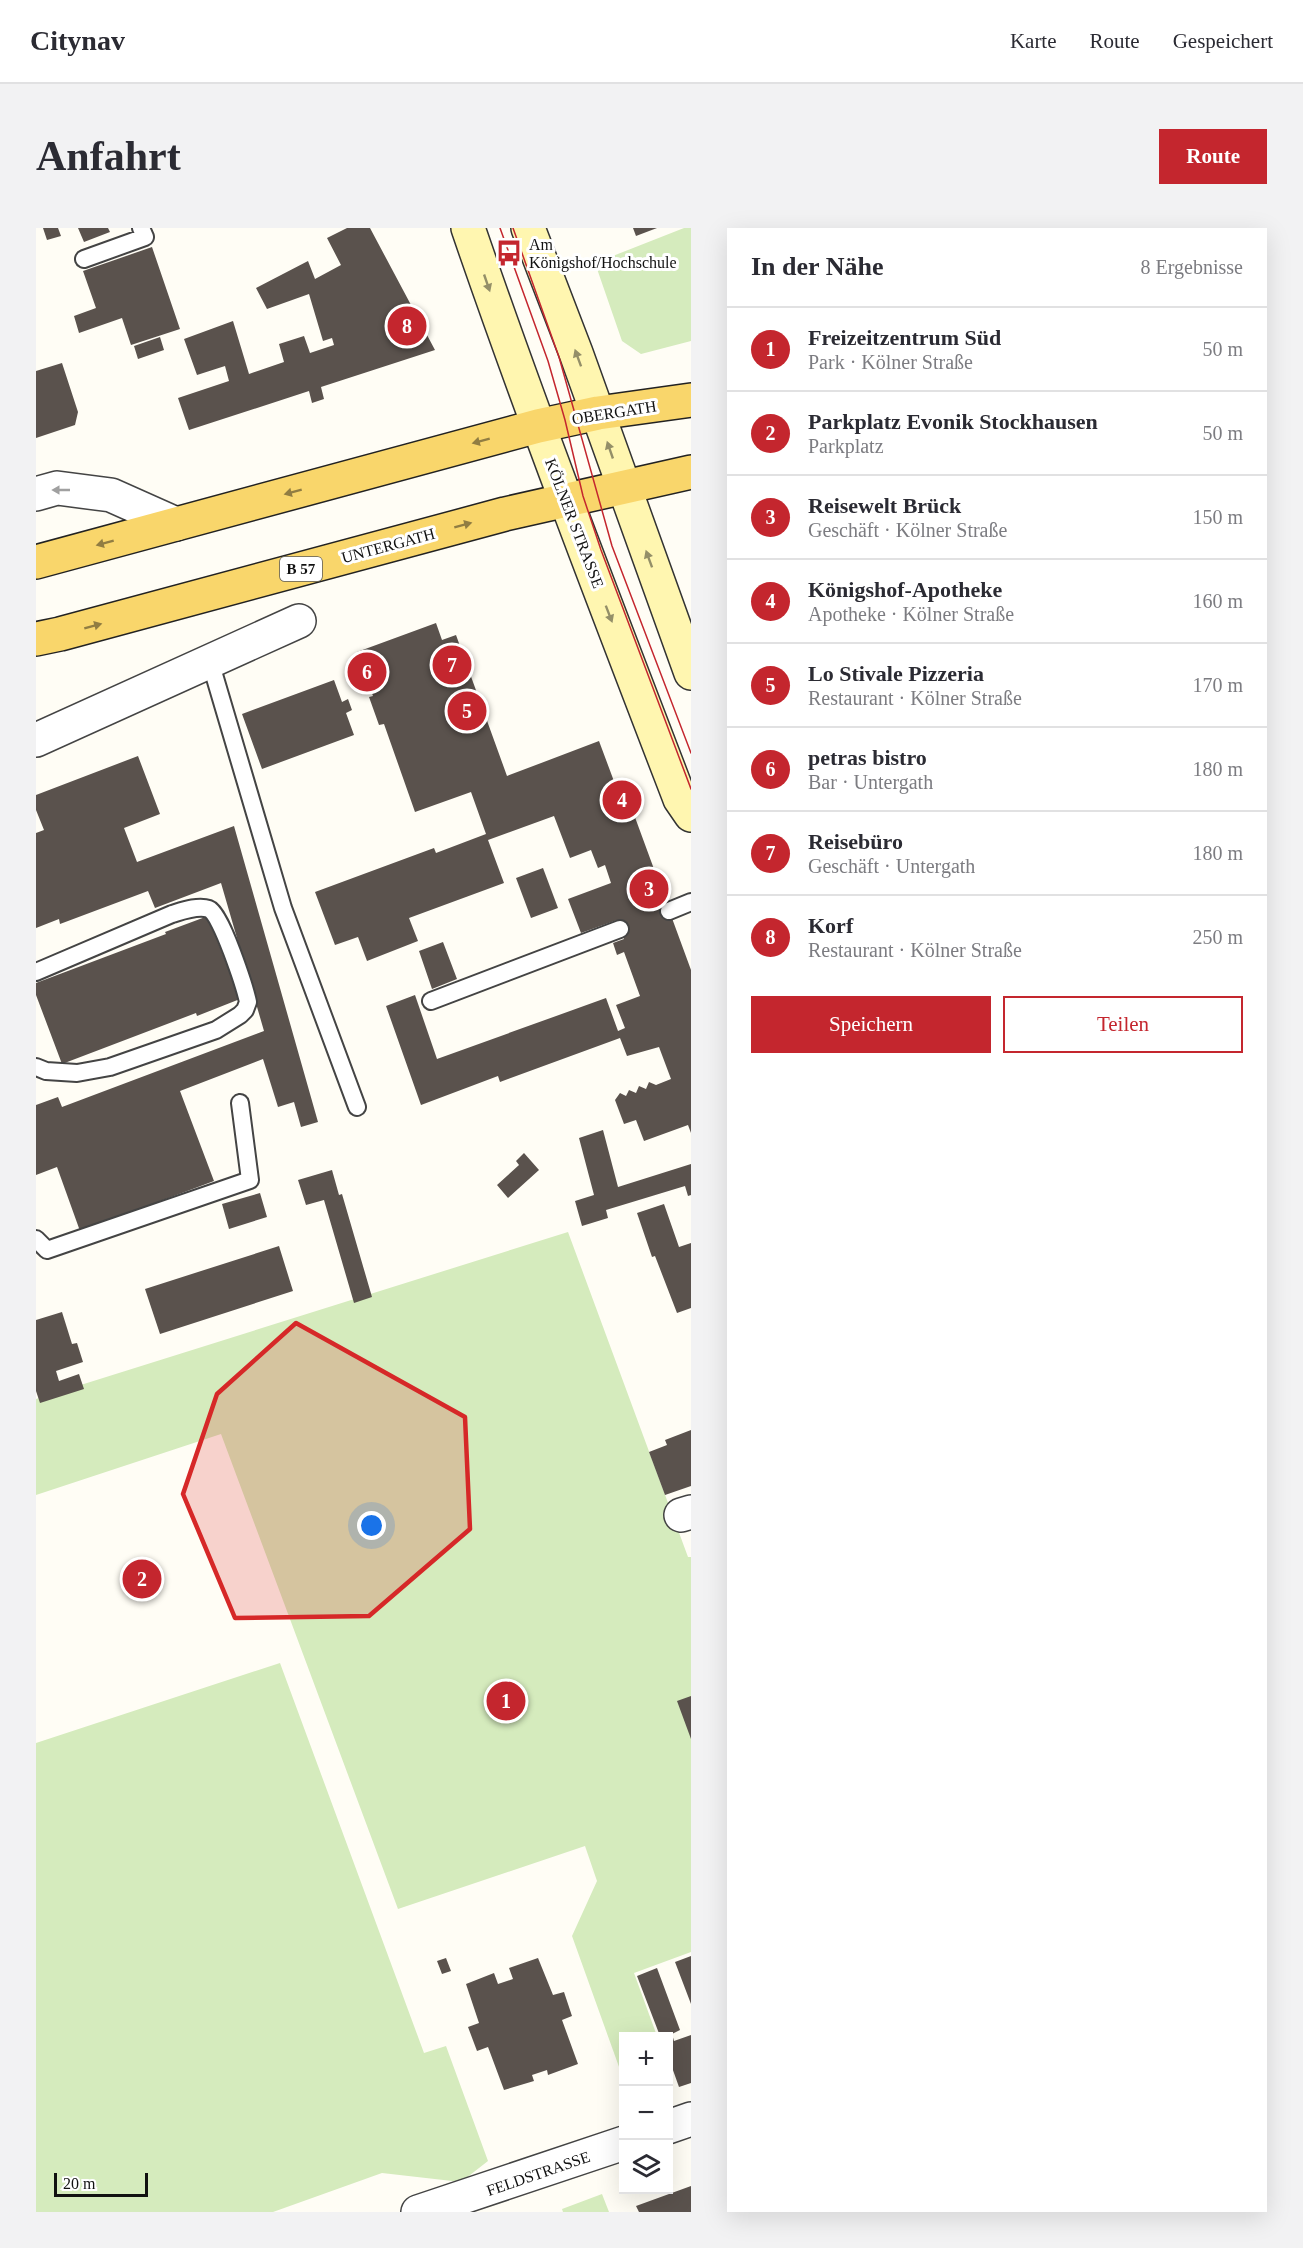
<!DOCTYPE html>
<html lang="de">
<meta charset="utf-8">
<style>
:root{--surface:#fff;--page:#f2f2f3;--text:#2b2b33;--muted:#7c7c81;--line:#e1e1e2;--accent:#c4262e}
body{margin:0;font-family:Georgia,serif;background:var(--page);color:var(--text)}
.controls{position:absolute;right:18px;bottom:18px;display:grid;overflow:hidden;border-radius:0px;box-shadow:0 6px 24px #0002}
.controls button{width:54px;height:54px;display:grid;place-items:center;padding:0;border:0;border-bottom:2px solid var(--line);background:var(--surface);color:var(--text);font:30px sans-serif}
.scale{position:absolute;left:18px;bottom:15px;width:94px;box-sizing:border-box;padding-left:6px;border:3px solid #111;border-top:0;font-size:16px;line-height:21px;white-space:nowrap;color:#111;-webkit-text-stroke:4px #fff;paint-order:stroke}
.you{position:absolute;left:336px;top:1298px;width:21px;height:21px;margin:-15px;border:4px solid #fff;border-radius:50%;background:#1a73e8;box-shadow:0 0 0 9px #1a73e833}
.badge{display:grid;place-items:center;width:39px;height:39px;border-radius:50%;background:var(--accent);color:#fff;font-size:20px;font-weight:700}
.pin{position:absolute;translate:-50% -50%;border:3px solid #fff;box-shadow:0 2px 6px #0006}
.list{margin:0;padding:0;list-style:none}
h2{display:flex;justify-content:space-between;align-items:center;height:78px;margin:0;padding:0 24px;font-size:26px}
h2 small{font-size:20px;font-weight:400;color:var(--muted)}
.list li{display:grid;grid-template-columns:39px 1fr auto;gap:18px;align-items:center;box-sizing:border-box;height:84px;padding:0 24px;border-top:2px solid var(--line)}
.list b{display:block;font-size:22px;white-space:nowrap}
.list p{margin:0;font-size:20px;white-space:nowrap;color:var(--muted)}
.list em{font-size:20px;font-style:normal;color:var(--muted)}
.actions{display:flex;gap:12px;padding:18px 24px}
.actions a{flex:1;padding:14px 0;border:2px solid var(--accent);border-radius:0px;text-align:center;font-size:21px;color:var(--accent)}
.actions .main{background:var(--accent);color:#fff}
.icon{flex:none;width:33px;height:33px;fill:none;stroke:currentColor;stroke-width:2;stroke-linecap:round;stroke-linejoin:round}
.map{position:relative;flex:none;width:655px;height:1984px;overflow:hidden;border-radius:0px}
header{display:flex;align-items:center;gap:36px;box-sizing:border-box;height:84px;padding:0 30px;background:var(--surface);border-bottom:2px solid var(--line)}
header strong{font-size:28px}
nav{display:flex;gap:33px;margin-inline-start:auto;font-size:21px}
.intro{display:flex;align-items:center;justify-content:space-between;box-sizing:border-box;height:144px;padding:0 36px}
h1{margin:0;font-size:42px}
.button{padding:15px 27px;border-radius:0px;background:var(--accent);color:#fff;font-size:21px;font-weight:700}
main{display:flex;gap:36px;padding:0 36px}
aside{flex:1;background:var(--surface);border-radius:0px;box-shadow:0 6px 24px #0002}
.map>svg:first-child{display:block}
.green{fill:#d5ebbd}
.building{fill:#5a524d}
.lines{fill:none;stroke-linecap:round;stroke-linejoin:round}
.service-casing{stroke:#444;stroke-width:20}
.minor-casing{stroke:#444;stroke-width:36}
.secondary-casing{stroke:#333;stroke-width:36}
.primary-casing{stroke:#222;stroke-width:36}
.service{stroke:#fff;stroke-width:16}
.minor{stroke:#fff;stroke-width:33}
.secondary{stroke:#fff6b0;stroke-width:33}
.primary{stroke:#f9d66b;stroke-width:33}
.tram{stroke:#c4262e;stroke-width:1.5}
.oneway{fill:#948f68}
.oneway2{fill:#917d42}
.oneway3{fill:#a0a0a0}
.marked{fill:#d62828;fill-opacity:0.2;stroke:#d62828;stroke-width:4.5;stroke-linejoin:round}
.labels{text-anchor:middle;stroke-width:6;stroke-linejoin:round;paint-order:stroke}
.shield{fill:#fff;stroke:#585858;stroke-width:1.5}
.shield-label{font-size:15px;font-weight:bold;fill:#111}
.poi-label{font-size:16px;fill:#111;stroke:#fff;text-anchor:start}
.street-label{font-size:16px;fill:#111;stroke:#fff}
</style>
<header>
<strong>Citynav</strong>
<nav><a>Karte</a><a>Route</a><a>Gespeichert</a></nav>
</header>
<div class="intro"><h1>Anfahrt</h1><a class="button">Route</a></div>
<main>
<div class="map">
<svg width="655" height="1984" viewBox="0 0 655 1984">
<rect width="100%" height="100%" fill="#fffdf5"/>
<path class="green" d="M648 0H655V113L605 126 586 113 559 35Z
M532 1004 652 1329H655V1724L598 1745 621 1808H588L587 1850 536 1708 561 1653 549 1618 362 1681 185 1206 0 1267V1171Z
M244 1435 388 1825 410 1818 452 1933 425 1954 346 1945 237 1984H0V1515Z
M566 1966 573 1984H527L526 1981Z"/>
<path class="building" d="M7 0H22L25 8 11 12Z
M42 0H72L74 4 48 14Z
M311 0H334L399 122 285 159 288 171 276 175 273 163 153 202 142 170 193 153 189 138 161 147 148 111 197 93 213 146 248 134 243 116 268 108 274 125 298 117 296 110 287 113 273 66 231 81 220 60 272 33 279 51 305 37 291 10Z
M597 0H621L600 8Z
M116 19 144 101 95 117 86 90 43 105 38 88 60 80 47 43Z
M124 109 128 122 102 131 98 118Z
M26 135 42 184 39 197 0 210V143Z
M400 395 406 412 420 407 471 548 563 513 582 564 589 562 655 742V905L652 897 608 913 600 892 588 896 579 872 584 865 590 868 593 862 600 865 603 858 610 861 613 854 620 857 635 851 623 819 591 828 584 810 464 854 462 848 385 877 350 778 379 767 401 831 570 770 582 803 589 800 580 777 604 768 588 724 581 727 577 715 588 711 581 692 545 705 532 671 575 655 569 637 562 640 555 622 534 630 518 588 452 612 468 655 373 690 382 713 331 733 322 709 299 717 279 664 398 620 400 625 450 606 435 564 379 584 348 496 343 497 333 469 337 468 321 424Z
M298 452 306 474 312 471 316 482 310 485 318 507 226 541 206 486Z
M102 528 124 586 88 600 101 634 198 598 282 894 265 899 258 874 242 879 227 831 144 863 178 953 44 1003 21 939 0 947V877L22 869 26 879 228 803 185 655 119 680 112 663 24 696 23 691 0 700V605L8 602 0 582V567Z
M507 640 522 680 495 690 480 650Z
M172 688 204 771 161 788 160 785 26 836 0 767V755L130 706 129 704Z
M407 714 421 751 396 761 383 723Z
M567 902 582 959 655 936V967L652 968 649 958 570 982 572 990 546 998 539 973 558 967 543 910Z
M488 925 503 942 472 970 461 957 483 937 480 933Z
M296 942 303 967 306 966 336 1069 318 1075 288 972 270 977 262 952Z
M224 965 231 989 193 1001 186 976Z
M628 976 643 1019 655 1015V1080L641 1085 619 1028 616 1029 601 985Z
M243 1018 257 1063 124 1106 109 1061Z
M26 1084 36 1116 41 1115 47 1134 20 1143 23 1153 43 1146 48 1161 4 1175 0 1163V1092Z
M655 1202V1258L629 1267 613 1224 631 1217 629 1212Z
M655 1468V1511L641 1473Z
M655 1728V1776L639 1734Z
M410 1730 415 1743 406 1746 401 1733Z
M502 1730 517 1767 528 1764 536 1788 526 1792 542 1836 512 1847 511 1842 496 1847 498 1853 468 1862 452 1819 441 1823 432 1799 443 1795 430 1756 458 1745 462 1756 477 1751 473 1740Z
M621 1740 644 1802 636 1806 638 1813 655 1807V1855L643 1859 633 1831V1809L624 1808 601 1748Z
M655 1958V1984H603L600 1978Z"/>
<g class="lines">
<g class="service-casing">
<path id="service" d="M48 31 109 9 105 0
M174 433 247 680 321 879
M633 683 655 674
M0 744 136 686C146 683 162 677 173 681 185 685 209 760 212 774L209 782 204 787 180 802 74 839 41 845 10 843 0 839
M395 773 584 701
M0 1011 11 1022 214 952 204 875"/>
</g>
<g class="minor-casing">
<path id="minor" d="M0 266 21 260 75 267 140 296
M0 512 263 393
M645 1287 655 1284
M632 1899 655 1891
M382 1984 588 1915"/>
</g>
<g class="secondary-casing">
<path id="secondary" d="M432 0C498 192 571 381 644 571L655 587
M492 0 540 125 655 445"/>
</g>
<g class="primary-casing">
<path id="primary" d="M0 334 502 198 562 185 655 172
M0 411 24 406 469 286 655 244"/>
</g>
<use href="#service" class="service"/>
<use href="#minor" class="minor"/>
<use href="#secondary" class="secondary"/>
<use href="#primary" class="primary"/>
<path class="tram" d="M464 0 512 133 529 192 547 268 565 322 655 561
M477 0 523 129 576 318 655 525"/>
</g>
<defs><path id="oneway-solid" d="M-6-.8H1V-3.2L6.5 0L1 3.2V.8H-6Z" transform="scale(1.5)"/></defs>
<g class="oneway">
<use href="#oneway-solid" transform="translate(451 55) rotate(71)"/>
<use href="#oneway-solid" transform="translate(542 130) rotate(-110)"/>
<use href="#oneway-solid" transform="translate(574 222) rotate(-109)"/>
<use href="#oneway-solid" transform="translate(613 331) rotate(-110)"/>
<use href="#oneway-solid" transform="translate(573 386) rotate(69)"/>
</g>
<g class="oneway2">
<use href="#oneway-solid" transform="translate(445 213) rotate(165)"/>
<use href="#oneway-solid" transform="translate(257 264) rotate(165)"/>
<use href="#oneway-solid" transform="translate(427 297) rotate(-15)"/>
<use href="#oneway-solid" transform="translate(69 315) rotate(165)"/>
<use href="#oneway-solid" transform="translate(57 398) rotate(-15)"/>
</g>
<use class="oneway3" href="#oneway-solid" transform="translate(25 262) rotate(180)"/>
<path class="marked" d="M260 1095 429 1189 434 1301 333 1388 199 1390 147 1266 181 1166Z"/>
<defs>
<g id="bus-bare" transform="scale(2.07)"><path d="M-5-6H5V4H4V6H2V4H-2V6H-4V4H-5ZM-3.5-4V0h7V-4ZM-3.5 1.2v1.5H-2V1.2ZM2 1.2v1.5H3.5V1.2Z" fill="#c4262e" stroke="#fff" stroke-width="2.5" paint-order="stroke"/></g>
</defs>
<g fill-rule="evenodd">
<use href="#bus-bare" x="473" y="25"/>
</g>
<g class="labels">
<rect class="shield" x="244" y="329" width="42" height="24" rx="4.5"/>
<g class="shield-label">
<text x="265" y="346">B 57</text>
</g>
<g class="poi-label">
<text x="493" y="22">Am<tspan x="493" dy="18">Königshof/Hochschule</tspan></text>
</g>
<g class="street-label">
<text transform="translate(578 184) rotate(-9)" y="6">OBERGATH</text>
<text transform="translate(539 295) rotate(69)" y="6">KÖLNER STRASSE</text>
<text transform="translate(352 317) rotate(-15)" y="6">UNTERGATH</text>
<text transform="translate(502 1945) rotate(-19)" y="6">FELDSTRASSE</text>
</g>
</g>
</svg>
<div class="controls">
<button>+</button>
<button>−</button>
<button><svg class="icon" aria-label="layers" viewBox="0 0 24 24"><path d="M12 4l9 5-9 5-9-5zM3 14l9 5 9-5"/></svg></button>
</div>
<div class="scale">20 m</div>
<div class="you"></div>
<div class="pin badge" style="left:470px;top:1473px">1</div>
<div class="pin badge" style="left:106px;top:1351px">2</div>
<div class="pin badge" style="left:613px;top:661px">3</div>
<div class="pin badge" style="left:586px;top:572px">4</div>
<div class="pin badge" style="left:431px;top:483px">5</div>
<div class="pin badge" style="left:331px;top:444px">6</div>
<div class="pin badge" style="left:416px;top:437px">7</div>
<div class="pin badge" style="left:371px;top:98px">8</div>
</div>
<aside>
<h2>In der Nähe<small>8 Ergebnisse</small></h2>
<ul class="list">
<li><span class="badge">1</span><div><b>Freizeitzentrum Süd</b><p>Park · Kölner Straße</p></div><em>50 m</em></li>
<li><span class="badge">2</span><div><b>Parkplatz Evonik Stockhausen</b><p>Parkplatz</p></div><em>50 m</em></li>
<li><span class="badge">3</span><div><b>Reisewelt Brück</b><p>Geschäft · Kölner Straße</p></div><em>150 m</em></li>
<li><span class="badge">4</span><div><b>Königshof-Apotheke</b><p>Apotheke · Kölner Straße</p></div><em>160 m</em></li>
<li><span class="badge">5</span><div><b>Lo Stivale Pizzeria</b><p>Restaurant · Kölner Straße</p></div><em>170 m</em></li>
<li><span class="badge">6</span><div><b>petras bistro</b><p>Bar · Untergath</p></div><em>180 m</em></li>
<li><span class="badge">7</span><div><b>Reisebüro</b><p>Geschäft · Untergath</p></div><em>180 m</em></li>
<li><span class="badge">8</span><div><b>Korf</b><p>Restaurant · Kölner Straße</p></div><em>250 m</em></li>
</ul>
<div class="actions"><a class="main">Speichern</a><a>Teilen</a></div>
</aside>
</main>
